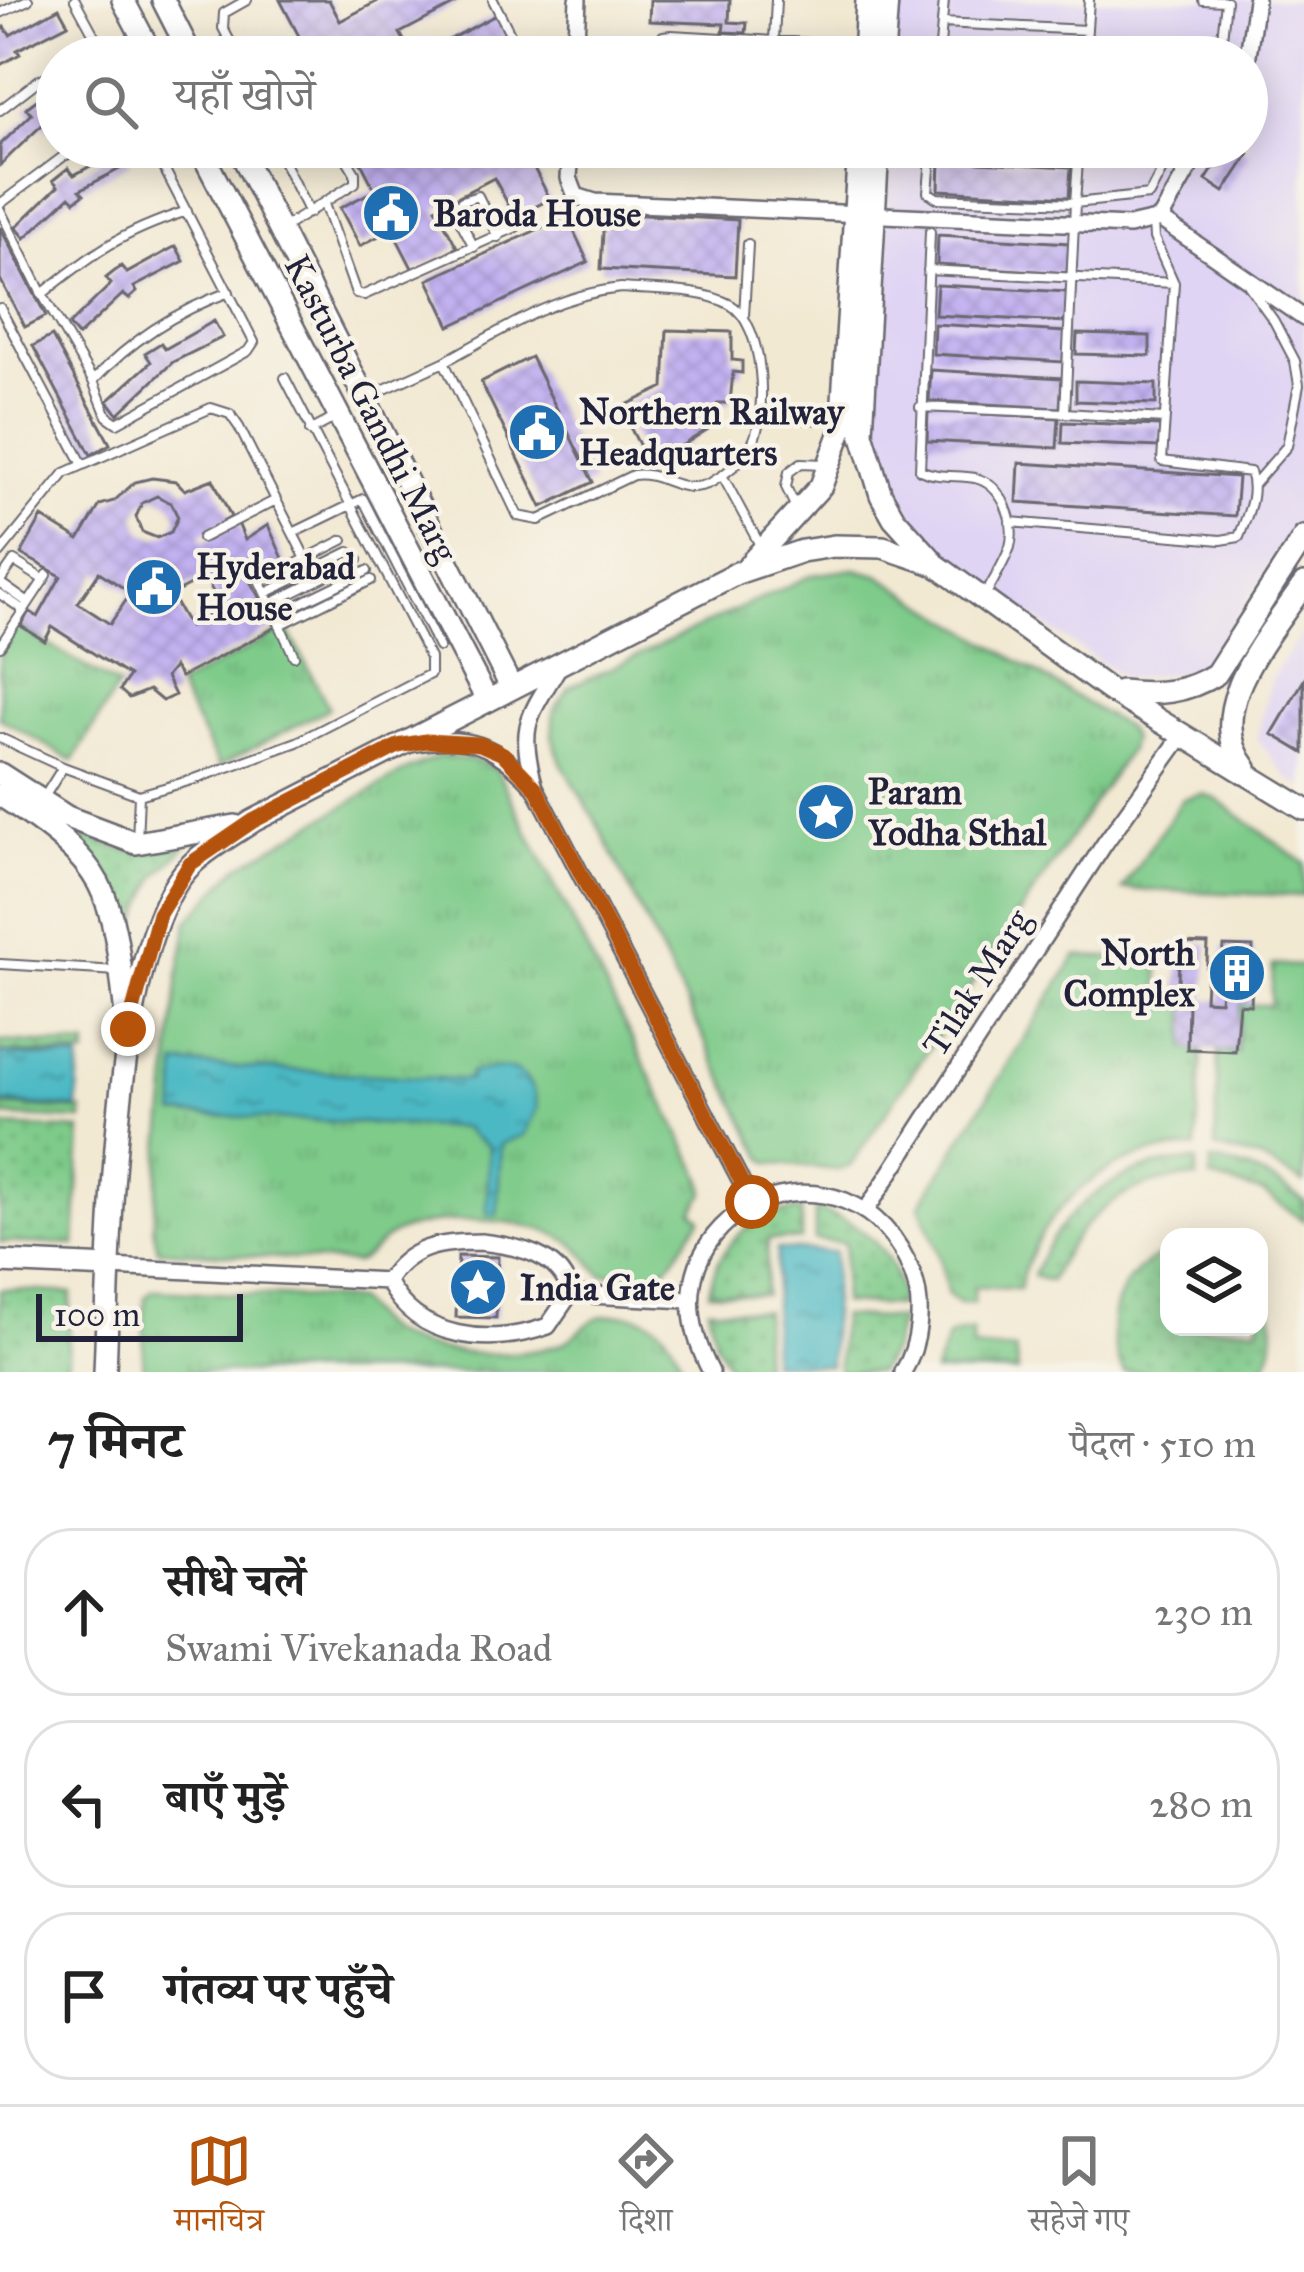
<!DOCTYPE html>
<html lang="hi">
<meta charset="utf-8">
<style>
:root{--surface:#fff;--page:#f6f6f6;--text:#222;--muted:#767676;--line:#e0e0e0;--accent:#b45309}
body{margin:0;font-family:"IM FELL Great Primer","Noto Serif Devanagari",serif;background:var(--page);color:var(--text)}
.controls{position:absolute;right:36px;bottom:36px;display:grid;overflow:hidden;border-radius:24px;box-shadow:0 6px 30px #0003}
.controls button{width:108px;height:108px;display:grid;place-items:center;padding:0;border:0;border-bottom:3px solid var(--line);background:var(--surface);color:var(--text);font:60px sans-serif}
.scale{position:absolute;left:36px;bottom:30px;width:207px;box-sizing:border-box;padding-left:12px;border:6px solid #22223b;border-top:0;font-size:33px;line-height:42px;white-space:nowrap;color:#22223b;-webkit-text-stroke:9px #f7f3e8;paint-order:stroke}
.stop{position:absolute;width:36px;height:36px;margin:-27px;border:9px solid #b45309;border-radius:50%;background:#fff}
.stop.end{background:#b45309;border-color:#fff;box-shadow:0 3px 12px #0008}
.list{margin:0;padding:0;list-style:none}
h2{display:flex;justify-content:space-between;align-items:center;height:156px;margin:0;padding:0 48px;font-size:51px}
h2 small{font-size:39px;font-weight:400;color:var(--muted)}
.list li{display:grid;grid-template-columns:78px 1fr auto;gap:36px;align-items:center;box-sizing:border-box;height:168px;margin:0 24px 24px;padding:0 24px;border:3px solid var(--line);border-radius:48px}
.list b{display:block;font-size:45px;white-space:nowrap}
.list p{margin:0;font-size:39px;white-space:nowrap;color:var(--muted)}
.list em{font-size:39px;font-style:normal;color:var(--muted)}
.icon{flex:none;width:66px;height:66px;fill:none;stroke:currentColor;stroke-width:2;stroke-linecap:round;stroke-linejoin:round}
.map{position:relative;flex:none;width:1304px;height:1372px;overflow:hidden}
.search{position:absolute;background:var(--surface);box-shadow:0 6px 30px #0003;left:36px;right:36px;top:36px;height:132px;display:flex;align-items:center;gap:30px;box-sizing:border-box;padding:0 42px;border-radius:66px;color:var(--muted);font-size:45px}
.sheet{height:732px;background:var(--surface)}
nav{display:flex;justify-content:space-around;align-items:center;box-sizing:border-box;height:168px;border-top:3px solid var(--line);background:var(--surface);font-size:33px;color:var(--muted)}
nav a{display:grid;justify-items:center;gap:6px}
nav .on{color:var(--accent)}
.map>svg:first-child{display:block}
.built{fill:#e0d4f4}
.grass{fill:url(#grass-dots);stroke:#507662;stroke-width:3}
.park{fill:url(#park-tufts);stroke:#507662;stroke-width:3}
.water{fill:url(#water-ripples);stroke:#366e80;stroke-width:3}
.building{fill:url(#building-cross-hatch);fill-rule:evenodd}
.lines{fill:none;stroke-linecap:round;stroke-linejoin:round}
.lane-casing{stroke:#6b6870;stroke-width:12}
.street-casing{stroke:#6b6870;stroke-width:20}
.secondary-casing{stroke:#6b6870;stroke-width:26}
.lane{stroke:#fff;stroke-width:8}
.street{stroke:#fff;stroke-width:15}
.secondary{stroke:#fff;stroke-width:21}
.route{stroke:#b45309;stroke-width:15}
.labels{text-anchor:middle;stroke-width:9;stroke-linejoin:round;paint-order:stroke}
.poi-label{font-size:36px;font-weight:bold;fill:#22223b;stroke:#f7f3e8;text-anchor:start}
.street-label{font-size:36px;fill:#22223b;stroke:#f7f3e8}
</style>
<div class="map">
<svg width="1304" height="1372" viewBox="0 0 1304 1372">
<defs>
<pattern id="grass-dots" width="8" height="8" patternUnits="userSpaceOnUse" patternTransform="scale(3)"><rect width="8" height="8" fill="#7ecb8a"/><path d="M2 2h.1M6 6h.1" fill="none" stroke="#6dae78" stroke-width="1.8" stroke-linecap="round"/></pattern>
<pattern id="park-tufts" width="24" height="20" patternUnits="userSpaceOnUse" patternTransform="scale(3)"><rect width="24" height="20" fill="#7ecb8a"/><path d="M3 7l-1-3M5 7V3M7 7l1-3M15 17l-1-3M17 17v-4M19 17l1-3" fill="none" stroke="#6dae78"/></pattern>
<pattern id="water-ripples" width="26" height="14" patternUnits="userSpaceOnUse" patternTransform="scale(3)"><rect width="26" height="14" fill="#4bb9c4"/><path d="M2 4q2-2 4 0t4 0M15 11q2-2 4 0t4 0" fill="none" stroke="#3e96a0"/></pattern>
<pattern id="building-cross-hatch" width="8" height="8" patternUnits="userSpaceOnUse" patternTransform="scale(3)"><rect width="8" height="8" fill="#c2b1f0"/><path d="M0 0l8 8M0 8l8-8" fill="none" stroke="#a698cf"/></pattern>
</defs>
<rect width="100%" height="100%" fill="#f7f3e8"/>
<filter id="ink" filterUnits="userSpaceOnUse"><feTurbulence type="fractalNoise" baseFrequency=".00833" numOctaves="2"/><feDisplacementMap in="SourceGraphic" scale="24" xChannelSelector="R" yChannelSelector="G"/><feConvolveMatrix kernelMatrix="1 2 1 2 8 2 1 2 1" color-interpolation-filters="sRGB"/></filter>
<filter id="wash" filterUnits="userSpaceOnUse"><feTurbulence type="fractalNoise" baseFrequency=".004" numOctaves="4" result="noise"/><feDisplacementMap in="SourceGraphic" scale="48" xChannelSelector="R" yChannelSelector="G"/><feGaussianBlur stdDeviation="2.7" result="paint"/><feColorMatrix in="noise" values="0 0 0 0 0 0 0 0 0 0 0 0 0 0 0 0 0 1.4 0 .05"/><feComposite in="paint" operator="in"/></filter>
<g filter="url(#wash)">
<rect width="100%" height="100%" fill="#f2e9d3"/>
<path class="built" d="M898 0H1304V512L1203 671 1125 679 928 547 873 433 889 147H1247V57H894Z
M1304 629V787L1288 779 1257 739 1270 681Z"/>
<path class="grass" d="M81 833 122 850 151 852 189 843 156 877 136 924 126 927 109 877 85 845Z
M0 1041 87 1046 86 1056 0 1052Z
M0 1105 82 1110V1120L0 1116Z
M0 1126 81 1130 75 1245 0 1242Z
M1197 1161V1178C1127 1177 1077 1219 1050 1281L1033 1276C1061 1206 1121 1162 1197 1161Z
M1211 1161C1246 1164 1277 1181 1304 1201V1221L1262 1192 1211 1178Z
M801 1210V1240L768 1239 765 1295 709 1292C718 1244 751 1212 801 1210Z
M815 1210C862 1220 901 1256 900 1306L842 1303 845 1243 815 1240Z
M1169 1252V1327H1259L1260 1283C1277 1312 1279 1342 1262 1372H1124C1098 1325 1118 1270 1169 1252Z
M0 1289 71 1293 67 1372H0Z
M708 1308 765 1311 762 1370 792 1372H732L715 1342Z
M841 1316 900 1319 892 1350 878 1372H838Z"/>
<path class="park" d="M855 569 878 575 1125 727 1132 738 1129 750 850 1166 839 1170 770 1163 763 1158 596 821 561 762 552 736 554 710 570 687 812 575Z
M17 626 118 686 73 761 0 718V655Z
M287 628 329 708 219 766 177 686Z
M440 756 479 761 496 769 703 1180 705 1193 693 1211 701 1219C662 1271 675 1282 601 1274 592 1265 585 1253 576 1246 535 1216 447 1214 400 1231 381 1237 374 1255 355 1263L158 1250 153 1227 179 973 188 921 238 867 409 769Z
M1203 794 1216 799 1304 863V896L1122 889 1183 799Z
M1076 956 1159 959 1158 1001 1187 1002 1186 1049 1202 1050 1196 1148C1109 1148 1040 1205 1019 1289L974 1287V1303H959L948 1295 938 1252 920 1205Z
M1273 965 1304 966V1183L1260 1159 1215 1148 1218 1052H1237L1240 1005H1271Z
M153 1290 356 1300C364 1308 372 1320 380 1327 419 1357 516 1361 560 1344 575 1339 583 1325 597 1318 606 1314 614 1315 624 1315 663 1317 672 1339 685 1372H143L145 1297Z
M972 1331V1348L1015 1350 1018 1372H934L949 1335Z"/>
<path class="water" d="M0 1054 80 1059 77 1108 0 1103Z
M177 1064 469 1080 470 1073C506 1064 531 1064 537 1108L524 1135 501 1144 497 1215 487 1214 489 1147 466 1132V1128L175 1114Z
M777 1249 835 1252 830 1366 771 1362Z"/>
<g id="blocks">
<path class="building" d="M280 0H329L340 21 380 0H463L400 33 413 57H264L300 38Z
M650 0H730L729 22 747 23 746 33 723 32 724 24 649 21Z
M59 8 68 24 17 50 20 54 0 65V31L4 27 10 35Z
M496 15 518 57H416Z
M42 96 47 103 57 98V116L54 117 57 122 49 129 43 124 0 165V145L32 114 26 108Z
M353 147H523L550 199 515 217 494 178 436 208 457 247 413 270 392 229 360 246 340 208 375 190Z
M1227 147H1238L1249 154 1224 192 1206 180Z
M123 148 131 163 80 190 84 194 75 201 70 196 25 238 16 227 58 186 53 180 68 168 74 175Z
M940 160 1071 167 1069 197 939 190Z
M604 213 738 220 735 276 601 269Z
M567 216 588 262 450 326 428 280Z
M0 227 46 316 25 327 0 279Z
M938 235 1069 243 1067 273 937 265Z
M176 246 184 261 134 287 137 292 129 299 123 294 78 336 69 325 111 284 106 278 121 266 127 273Z
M937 285 1067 292 1065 322 935 315Z
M214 321 223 337 173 362 118 414 108 401 151 362 145 353 161 343 165 349Z
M934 324 1065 332 1063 362 933 354Z
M667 330 732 332V360L742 361V373L733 372 730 403H719L712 409 708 429 683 445 685 453 674 459 670 450 646 458 620 408 664 387Z
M1077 334 1150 336V356L1076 354Z
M52 336 110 444 91 455 33 346Z
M531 357 593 482 542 507 481 382Z
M931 370 1062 378 1060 408 929 401Z
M1076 381 1156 384V404L1076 401Z
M928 411 1059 418 1057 448 927 441Z
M1063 422 1160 426 1159 447 1062 443Z
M1019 463 1238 477 1235 516 1017 502Z
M152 478 176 481 185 490 213 479 231 517 199 536 203 543 238 523 245 540 268 525 285 563 250 581 276 627 181 677 174 667 166 677 175 695 162 701 149 690 129 698 120 690 129 676 52 627 45 641 21 626 29 611 38 617 61 576 21 554 42 517 79 540 100 505 114 501 135 482ZM157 496 171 503 178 517 171 532 157 538 142 532 136 517 142 503ZM99 572 131 593 110 624 78 603ZM205 577 222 609 189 627 171 595Z
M1304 680V753L1272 734Z
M1180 943 1208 944 1205 1000 1220 1001 1224 946 1253 947 1251 1005 1239 1004 1235 1051 1187 1049 1188 1001 1177 1000Z
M458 1256 498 1257 496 1318 456 1317Z"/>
</g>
</g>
<g filter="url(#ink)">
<use href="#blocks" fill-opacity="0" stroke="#6b6870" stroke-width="3"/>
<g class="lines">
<g class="lane-casing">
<path id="lane" d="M75 0 106 57
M493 0 522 57
M1203 0 1226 1
M0 13 28 0
M942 23 1087 30
M774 40 776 0
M238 57 223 28 224 13 247 0
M658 57V44L663 36 671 35 863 46
M939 57 944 0
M1085 57 1089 0
M1220 57 1226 1
M0 110 39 80 57 72
M276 147 309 213
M932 147 928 192 937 198 1075 203 1079 147
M0 204 64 156 87 147
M324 204 356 293 364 295 516 227
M0 210 42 294 93 381C131 340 177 311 229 292
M283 228 355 183V173L343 153
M930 232 920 470C937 478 957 475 975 478 1002 484 1017 522 1010 547 1004 564 992 582 984 598
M474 247 454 209 462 201 478 196 498 237
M928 270 1174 283
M1249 286 1274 321 1295 361 1299 385 1287 446 1254 484
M621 288C654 291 701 288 731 305 764 325 768 413 752 444 745 459 726 474 712 482 681 498 662 470 633 475L539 520 518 516 444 362C502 330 555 295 621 288Z
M42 294C96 251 120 233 187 211
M0 308 83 465
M744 316 748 244
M93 381 107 416 117 423 248 351 254 342 153 147
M365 398 444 362
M920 407 1065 413
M758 418 841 420
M1164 419 1065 413 1075 203 1149 195 1174 147
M310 431 338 416
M722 475 761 547
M795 506 786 487 789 472 801 463 824 464
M1010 522 1221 540 1239 537C1247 515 1258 495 1250 472L1162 461 1174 283 1154 238 1153 223
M293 533 363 499 439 647
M202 538 276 500
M0 553 65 473 211 408 230 414 239 427 306 559
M0 581 14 561 44 580
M0 583 27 602
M266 593 349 552
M0 594 22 609
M270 604 358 560
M276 615 367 571
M280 625 371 580
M0 646 47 575
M294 656 260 582 343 540
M0 738 63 767
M43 799 63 767 139 795
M137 841 139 795 192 780 297 742 430 674V658L285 378
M0 964 118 971"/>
</g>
<g class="street-casing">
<path id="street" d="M575 57 578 0
M1247 62 1256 0
M571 147 569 178 576 196 595 202 1129 226 1160 219 1201 147
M1160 219 1304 318
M561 663C529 717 517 724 535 787L752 1202
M411 744C470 734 494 744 533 785
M867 1209 1105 843 1184 733
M481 1242C516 1246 562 1254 570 1294L548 1326C491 1347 417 1340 387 1281 409 1246 441 1242 481 1242Z
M110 1267 387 1281
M570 1294 688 1300
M711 1372C624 1207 855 1118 913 1275 924 1305 920 1344 903 1372"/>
</g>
<g class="secondary-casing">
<path id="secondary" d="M123 0 153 57
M163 0 192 57
M864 57 867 0
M883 57 887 0
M199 147 487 700
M238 147 511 687
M878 147 862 433 881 495 894 518 932 560
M748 566 821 486 841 432 859 147
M1121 691C1157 695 1186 693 1216 674L1304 537
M1246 768C1199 710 1272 633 1304 584
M0 774 67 817 136 843 235 826
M0 795C111 866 112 891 126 1016
M0 1262 110 1267
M105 1372C110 1258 111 939 193 863 210 847 234 834 253 821L737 573 802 551 834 546 883 547 936 565 1109 690 1304 809"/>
</g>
<use href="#lane" class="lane"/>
<use href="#street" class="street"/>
<use href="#secondary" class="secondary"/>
</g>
</g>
<g class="lines" filter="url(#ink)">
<path class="route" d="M128 1029 159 914 190 864 253 821 398 746 426 741 480 744 503 754 536 788 752 1202"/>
</g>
<defs>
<g id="civic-disc" transform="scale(3)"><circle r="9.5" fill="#1f6fb2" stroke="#f7f3e8"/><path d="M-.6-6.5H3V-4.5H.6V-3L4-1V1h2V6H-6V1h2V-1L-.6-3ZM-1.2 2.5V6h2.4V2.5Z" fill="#fff"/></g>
<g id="sight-disc" transform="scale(3)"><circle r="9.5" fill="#1f6fb2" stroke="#f7f3e8"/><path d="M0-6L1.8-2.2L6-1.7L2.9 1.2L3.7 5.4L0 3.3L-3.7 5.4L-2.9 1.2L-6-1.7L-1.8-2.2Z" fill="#fff"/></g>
<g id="building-disc" transform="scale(3)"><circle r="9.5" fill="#1f6fb2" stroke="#f7f3e8"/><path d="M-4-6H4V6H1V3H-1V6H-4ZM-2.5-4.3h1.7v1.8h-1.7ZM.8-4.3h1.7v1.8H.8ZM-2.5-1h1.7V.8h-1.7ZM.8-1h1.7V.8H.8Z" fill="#fff"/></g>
</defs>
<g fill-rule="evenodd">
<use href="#civic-disc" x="391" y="213"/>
<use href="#civic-disc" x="537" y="432"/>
<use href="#civic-disc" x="154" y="587"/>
<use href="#sight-disc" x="826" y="812"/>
<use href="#building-disc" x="1237" y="973"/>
<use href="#sight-disc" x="478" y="1287"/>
</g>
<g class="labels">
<g class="poi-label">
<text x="433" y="226">Baroda House</text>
<text x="579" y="424">Northern Railway<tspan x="579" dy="41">Headquarters</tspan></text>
<text x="196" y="579">Hyderabad<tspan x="196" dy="41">House</tspan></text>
<text x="868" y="804">Param<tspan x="868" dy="41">Yodha Sthal</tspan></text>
<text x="1195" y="965" text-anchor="end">North<tspan x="1195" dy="41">Complex</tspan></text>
<text x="520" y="1300">India Gate</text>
</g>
<g class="street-label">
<text transform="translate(372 408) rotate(63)" y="13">Kasturba Gandhi Marg</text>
<text transform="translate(976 982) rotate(-57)" y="13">Tilak Marg</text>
</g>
</g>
</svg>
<div class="controls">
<button><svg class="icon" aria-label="layers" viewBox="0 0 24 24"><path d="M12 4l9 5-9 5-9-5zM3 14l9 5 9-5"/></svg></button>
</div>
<div class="scale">100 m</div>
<div class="stop" style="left:752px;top:1202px"></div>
<div class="stop end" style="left:128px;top:1029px"></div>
<div class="search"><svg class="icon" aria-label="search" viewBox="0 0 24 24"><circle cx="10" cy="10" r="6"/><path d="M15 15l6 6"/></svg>यहाँ खोजें</div>
</div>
<section class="sheet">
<h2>7 मिनट<small>पैदल · 510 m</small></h2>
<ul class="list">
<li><svg class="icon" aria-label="ahead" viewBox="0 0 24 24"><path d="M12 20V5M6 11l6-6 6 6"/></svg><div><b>सीधे चलें</b><p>Swami Vivekanada Road</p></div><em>230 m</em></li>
<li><svg class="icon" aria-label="left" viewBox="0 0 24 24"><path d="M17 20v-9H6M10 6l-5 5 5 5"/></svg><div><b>बाएँ मुड़ें</b></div><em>280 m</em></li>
<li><svg class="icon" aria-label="arrive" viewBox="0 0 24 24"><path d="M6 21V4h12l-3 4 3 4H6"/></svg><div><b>गंतव्य पर पहुँचे</b></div></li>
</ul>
</section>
<nav>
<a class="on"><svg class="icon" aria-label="map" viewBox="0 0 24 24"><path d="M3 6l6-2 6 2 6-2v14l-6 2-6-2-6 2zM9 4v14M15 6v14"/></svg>मानचित्र</a>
<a><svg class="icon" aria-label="directions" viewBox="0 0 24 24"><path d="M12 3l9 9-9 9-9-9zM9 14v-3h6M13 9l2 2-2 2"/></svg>दिशा</a>
<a><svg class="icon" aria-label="saved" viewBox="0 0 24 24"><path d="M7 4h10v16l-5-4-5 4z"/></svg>सहेजे गए</a>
</nav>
